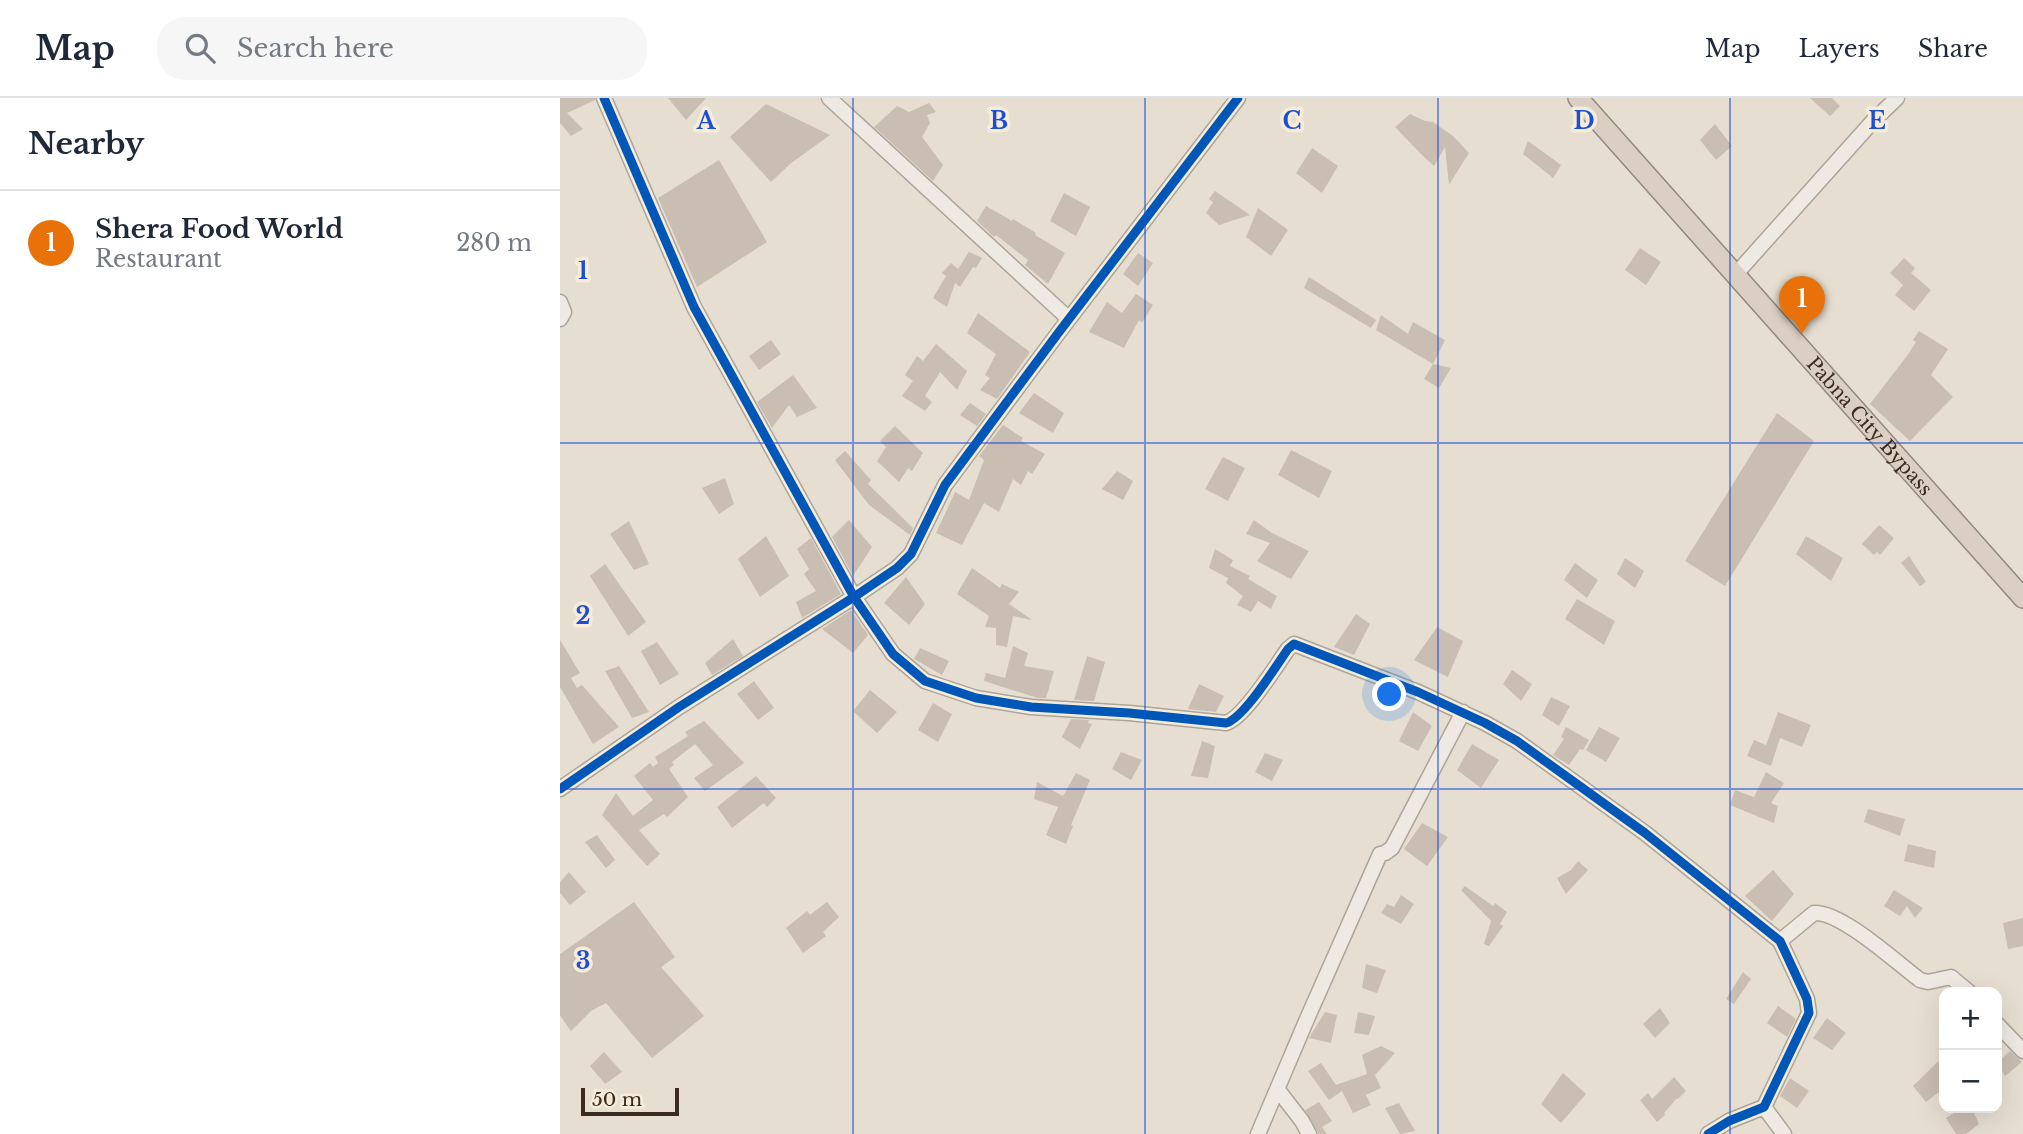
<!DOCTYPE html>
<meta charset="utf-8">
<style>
:root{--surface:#fff;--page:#f6f6f7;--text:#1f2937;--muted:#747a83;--line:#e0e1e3;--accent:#786b5e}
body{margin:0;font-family:"Libre Baskerville",serif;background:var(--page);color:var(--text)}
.controls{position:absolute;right:21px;bottom:21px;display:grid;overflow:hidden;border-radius:14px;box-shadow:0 7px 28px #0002}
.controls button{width:63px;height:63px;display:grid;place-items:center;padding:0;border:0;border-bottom:2px solid var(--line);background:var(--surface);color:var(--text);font:35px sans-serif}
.scale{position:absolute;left:21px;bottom:18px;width:98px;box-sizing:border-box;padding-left:7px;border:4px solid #3c2c20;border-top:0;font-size:19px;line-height:24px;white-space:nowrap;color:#3c2c20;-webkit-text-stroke:5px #f6ecd8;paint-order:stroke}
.you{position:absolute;left:830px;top:597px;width:24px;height:24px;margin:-18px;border:5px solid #fff;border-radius:50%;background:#1a73e8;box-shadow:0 0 0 10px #1a73e833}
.badge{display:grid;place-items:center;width:46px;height:46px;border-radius:50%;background:var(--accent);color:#fff;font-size:23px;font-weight:700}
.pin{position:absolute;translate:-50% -58px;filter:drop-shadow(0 2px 4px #0008)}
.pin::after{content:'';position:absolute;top:37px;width:24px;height:21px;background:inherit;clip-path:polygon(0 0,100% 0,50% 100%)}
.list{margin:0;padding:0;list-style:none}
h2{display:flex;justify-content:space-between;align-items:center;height:91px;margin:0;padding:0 28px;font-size:30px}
h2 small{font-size:23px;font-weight:400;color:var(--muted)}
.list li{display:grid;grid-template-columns:46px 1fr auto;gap:21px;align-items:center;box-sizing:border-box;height:105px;padding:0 28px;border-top:2px solid var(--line)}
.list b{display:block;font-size:26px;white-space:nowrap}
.list p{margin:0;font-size:23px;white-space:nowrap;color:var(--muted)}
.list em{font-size:23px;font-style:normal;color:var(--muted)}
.icon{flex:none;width:38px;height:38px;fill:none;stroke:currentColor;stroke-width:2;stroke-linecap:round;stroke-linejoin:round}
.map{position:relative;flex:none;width:1463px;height:1036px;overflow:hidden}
header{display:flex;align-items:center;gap:42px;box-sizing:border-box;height:98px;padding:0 35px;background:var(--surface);border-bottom:2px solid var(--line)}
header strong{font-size:33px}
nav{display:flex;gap:38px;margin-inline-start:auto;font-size:24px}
.search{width:490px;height:63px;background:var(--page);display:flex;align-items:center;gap:18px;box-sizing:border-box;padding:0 24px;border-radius:28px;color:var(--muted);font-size:26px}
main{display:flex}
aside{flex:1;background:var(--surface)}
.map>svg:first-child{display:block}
.building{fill:#cabdb1}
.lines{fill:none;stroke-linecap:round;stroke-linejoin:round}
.minor-casing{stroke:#aca499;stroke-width:17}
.highway-casing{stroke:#918a80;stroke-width:22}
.minor{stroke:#eeeae3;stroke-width:14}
.highway{stroke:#dacfc2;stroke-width:19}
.cycleway-casing{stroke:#f6ecd8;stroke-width:13}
.cycleway{stroke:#0057b8;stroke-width:9}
.grid{fill:none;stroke:#1d4ed8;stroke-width:2;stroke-opacity:0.55}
.labels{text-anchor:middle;stroke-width:7;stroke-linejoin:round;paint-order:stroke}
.street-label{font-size:19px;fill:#3c2c20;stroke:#f6ecd8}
.grid-label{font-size:23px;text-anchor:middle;font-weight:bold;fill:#1d4ed8;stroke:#f6ecd8;stroke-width:7;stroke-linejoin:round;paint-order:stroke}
</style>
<header>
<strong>Map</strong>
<div class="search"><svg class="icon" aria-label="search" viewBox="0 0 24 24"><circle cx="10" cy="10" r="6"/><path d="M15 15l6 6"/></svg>Search here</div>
<nav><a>Map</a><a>Layers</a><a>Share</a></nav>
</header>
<main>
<aside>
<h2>Nearby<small></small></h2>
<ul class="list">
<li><span class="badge" style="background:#e8710a">1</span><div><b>Shera Food World</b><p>Restaurant</p></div><em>280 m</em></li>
</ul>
</aside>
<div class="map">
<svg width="1463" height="1036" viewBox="0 0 1463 1036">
<rect width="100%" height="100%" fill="#e6dfd1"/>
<path class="building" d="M0 0H35V2L7 15 23 31 11 38 0 25Z
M108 0H146L126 22Z
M1250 0H1272L1280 8 1270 18Z
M369 5 376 14 367 17 370 25 362 39 383 67 373 83 314 29 337 8 349 14Z
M206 6 270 37 230 66 211 84 170 39Z
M850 16 865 23 873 24 893 38 909 55 889 87 885 49 874 68 862 57 835 29Z
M1155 26 1172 48 1156 62 1140 42Z
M968 43 1001 67 993 80 963 56Z
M752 50 778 68 762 95 736 75Z
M159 62 207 144 137 189 98 100Z
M655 93 690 117 659 127 646 115 653 104 649 101Z
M504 95 530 109 516 138 490 123Z
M426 108 452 123 453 121 476 135 475 137 505 155 488 186 465 167 468 162 436 137 434 139 417 123Z
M698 110 728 132 711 158 686 139Z
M1080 150 1101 164 1086 187 1065 172Z
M409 154 422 160 416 170 413 169 400 189 395 185 387 209 373 200 386 178 382 175 391 165 398 171Z
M578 155 593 165 578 188 563 176Z
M1344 160 1355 170 1351 175 1371 192 1354 213 1335 197 1343 187 1330 175Z
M749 179 816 222 811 230 744 190Z
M576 196 593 207 582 225 579 222 564 250 529 234 547 204 562 215Z
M418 215 470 254 437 301 420 292 430 280 425 277 436 256 407 235Z
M821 217 848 236 853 224 885 242 873 266 816 232Z
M1359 233 1388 251 1371 277 1393 299 1350 343 1310 306 1349 255 1356 244 1353 242Z
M211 242 221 256 199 272 189 258Z
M376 246 407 273 397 292 380 274 365 298 372 304 365 313 342 298 353 283 345 277 357 258 363 263Z
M873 266 891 270 879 290 864 281Z
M233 277 257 310 237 319 229 307 212 330 197 304Z
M474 295 504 315 493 335 459 315Z
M410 305 426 316 417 328 400 317Z
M1217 315 1254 343 1165 488 1125 463Z
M443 327 463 340 461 343 485 356 472 376 468 373 461 387 453 381 439 414 424 405 402 447 376 435 395 394 409 402 424 362 419 358Z
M335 328 363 355 352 373 348 370 339 384 317 363 326 349 320 343Z
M731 352 772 373 759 400 718 377Z
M285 353 311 382 308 386 353 430 350 437 309 407 275 362Z
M663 359 685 370 668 403 645 391Z
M557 373 573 383 563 402 542 391Z
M165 380 174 406 159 416 142 390Z
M289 422 312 449 293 478 272 439Z
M694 422 712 435 749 453 731 481 697 463 710 445 686 436Z
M69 423 89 466 74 472 50 436Z
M1319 427 1334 440 1320 457 1317 454 1314 457 1302 446Z
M206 438 229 478 200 499 178 461Z
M1246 438 1283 460 1271 483 1236 456Z
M251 440 281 496 242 520 236 504 256 493 244 476 249 471 237 451Z
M655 451 673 462 670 468 690 478 688 481 717 498 711 511 698 503 691 514 677 507 683 498 666 485 668 480 649 470Z
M1349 458 1366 484 1360 488 1341 465Z
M1065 460 1084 473 1075 490 1057 476Z
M1015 465 1038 482 1027 500 1004 482Z
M45 466 86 524 68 538 30 478Z
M412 470 440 490 442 486 459 494 449 506 472 522 453 518 447 549 436 547V530L425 529 429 518 397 496Z
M346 479 365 506 349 527 324 505Z
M1017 501 1055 523 1044 547 1005 521Z
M291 512 308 537 293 555 262 531Z
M796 516 810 526 794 557 774 549Z
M877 529 903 543 888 579 854 562Z
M173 541 183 558 152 577 145 565Z
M0 542 20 575 11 580 17 590 22 587 59 629 33 646 0 589Z
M97 544 119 576 100 587 81 553Z
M453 548 468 555 464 568 494 573 486 600H478L424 583 426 575 445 580Z
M360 550 389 563 382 577 354 561Z
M527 558 545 564 534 603 514 602Z
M59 568 89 614 72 620 45 573Z
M952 572 972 586 961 603 943 586Z
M194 583 214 610 198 622 177 596Z
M639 586 664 598 656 614 628 611Z
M310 592 337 614 317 635 293 613Z
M991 599 1010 608 999 628 982 617Z
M373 605 392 616 378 644 358 632Z
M853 614 872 628 858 653 839 643Z
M1218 614 1251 627 1242 649 1220 640 1211 668 1187 658 1194 642 1206 647Z
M511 621 529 622 528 625 532 626 520 651 502 639Z
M144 623 184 665 145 693 134 680 153 667 135 646 112 664 114 667 109 671 128 699 107 719 104 716 79 732 100 756 87 768 42 717 56 695 73 718 93 702 74 678 90 665 93 669 98 665 95 659 128 638 125 634Z
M1006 629 1029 642 1023 652 1020 651 1009 667 993 657 1004 641 1001 639Z
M1039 629 1060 640 1046 664 1026 652Z
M642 643 655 648 648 680 631 678Z
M912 646 939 662 921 690 897 672Z
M561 654 582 662 571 682 552 671Z
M705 655 723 662 712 683 695 674Z
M1206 674 1224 685 1211 705 1218 708 1214 725 1170 707 1175 692 1194 699Z
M516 675 530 682 511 727 513 728 506 746 486 737 498 709 474 701 477 684 503 698Z
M196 678 216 700 207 709 204 705 172 730 157 709Z
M1308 711 1345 721 1340 738 1304 724Z
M862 725 888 739 867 768 844 751Z
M37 737 55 762 46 770 25 744Z
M1348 746 1376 753 1374 770 1344 763Z
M1018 763 1028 772 1006 796 997 780 1011 772Z
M1213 772 1234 796 1212 823 1185 798Z
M9 774 26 794 10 807 0 795V784Z
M905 788 933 808 935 805 947 814 940 826 943 828 929 848 924 846 931 823 901 792Z
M1334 792 1363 810 1355 820 1347 808 1340 818 1324 808Z
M841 797 854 806 841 826 821 815 827 806 834 809Z
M74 804 115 859 101 869 144 918 92 960 46 905 31 913 11 933 0 917V856Z
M267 804 279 819 263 834 266 838 243 855 226 830 247 813 250 817Z
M1463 820V848L1448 851 1443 825Z
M806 866 826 872 817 895 802 890Z
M1183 874 1191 881 1174 906 1166 901Z
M1218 908 1236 921 1227 939 1207 925Z
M1100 910 1110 925 1095 940 1083 926Z
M765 914 777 917 771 945 749 940Z
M798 914 815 918 809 937 794 935Z
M1267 920 1286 935 1272 952 1253 940Z
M821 948 835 955 815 977 821 990 806 997 811 1007 793 1015 782 993 769 1002 748 973 761 965 776 987 807 976 802 957Z
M1450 953 1462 964 1445 978 1437 965Z
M44 954 62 974 45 986 30 968Z
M1384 958V990L1366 1004 1353 988Z
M1003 975 1026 996 1001 1025 981 1006Z
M1114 979 1126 993 1118 1001 1117 1000 1104 1015 1105 1017 1097 1024 1080 1002 1088 995 1092 1001Z
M1230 980 1249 993 1237 1010 1220 998Z
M759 1004 772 1023 762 1029 767 1036H759L745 1012Z
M839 1005 855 1033 840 1036 825 1010Z
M1402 1010H1412L1419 1026 1406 1036H1396L1386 1020Z"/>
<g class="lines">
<g class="minor-casing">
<path id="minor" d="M44 0 134 209 294 499 333 556 365 583 416 600 471 609 569 615 666 625C684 620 716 568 728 551L734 546 858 594 925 625 957 643 1085 735 1220 843 1247 901 1249 915 1204 1009 1169 1023 1148 1036
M269 0 509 221
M1175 177 1314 22 1337 0
M0 204 4 214 0 221
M0 691 119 609 294 499 337 470 351 456 385 387 499 234 678 0
M1220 843 1254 815C1281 813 1337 865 1360 882L1368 884 1391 879 1409 894
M1437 926 1463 953
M718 992 742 1023 749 1036
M1204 1009 1224 1036
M698 1036 747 921 820 756 825 755 832 750 903 614"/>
</g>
<g class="highway-casing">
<g id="highway">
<path id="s1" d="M1018 0 1463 500"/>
</g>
</g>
<use href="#minor" class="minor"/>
<use href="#highway" class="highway"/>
<g class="cycleway-casing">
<path id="cycleway" d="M44 0 134 209 294 499 333 556 365 583 416 600 471 609 569 615 666 625C684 620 716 568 728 551L734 546 858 594 925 625 957 643 1085 735 1220 843 1247 901 1249 915 1204 1009 1169 1023 1148 1036
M0 691 119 609 294 499 337 470 351 456 385 387 499 234 678 0"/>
</g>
<use href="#cycleway" class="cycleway"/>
</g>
<path class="grid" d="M293 0V1036M585 0V1036M878 0V1036M1170 0V1036M0 345H1463M0 691H1463"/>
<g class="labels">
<g class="street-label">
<text dy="7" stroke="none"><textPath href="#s1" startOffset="439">Pabna City Bypass</textPath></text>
</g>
</g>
<g class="grid-label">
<text x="146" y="31">A</text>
<text x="439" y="31">B</text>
<text x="732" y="31">C</text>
<text x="1024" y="31">D</text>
<text x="1317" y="31">E</text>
<text x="23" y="181">1</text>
<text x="23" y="526">2</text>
<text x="23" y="871">3</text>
</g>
</svg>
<div class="controls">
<button>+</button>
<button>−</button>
</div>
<div class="scale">50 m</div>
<div class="you"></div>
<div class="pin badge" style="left:1242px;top:236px;background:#e8710a">1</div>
</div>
</main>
